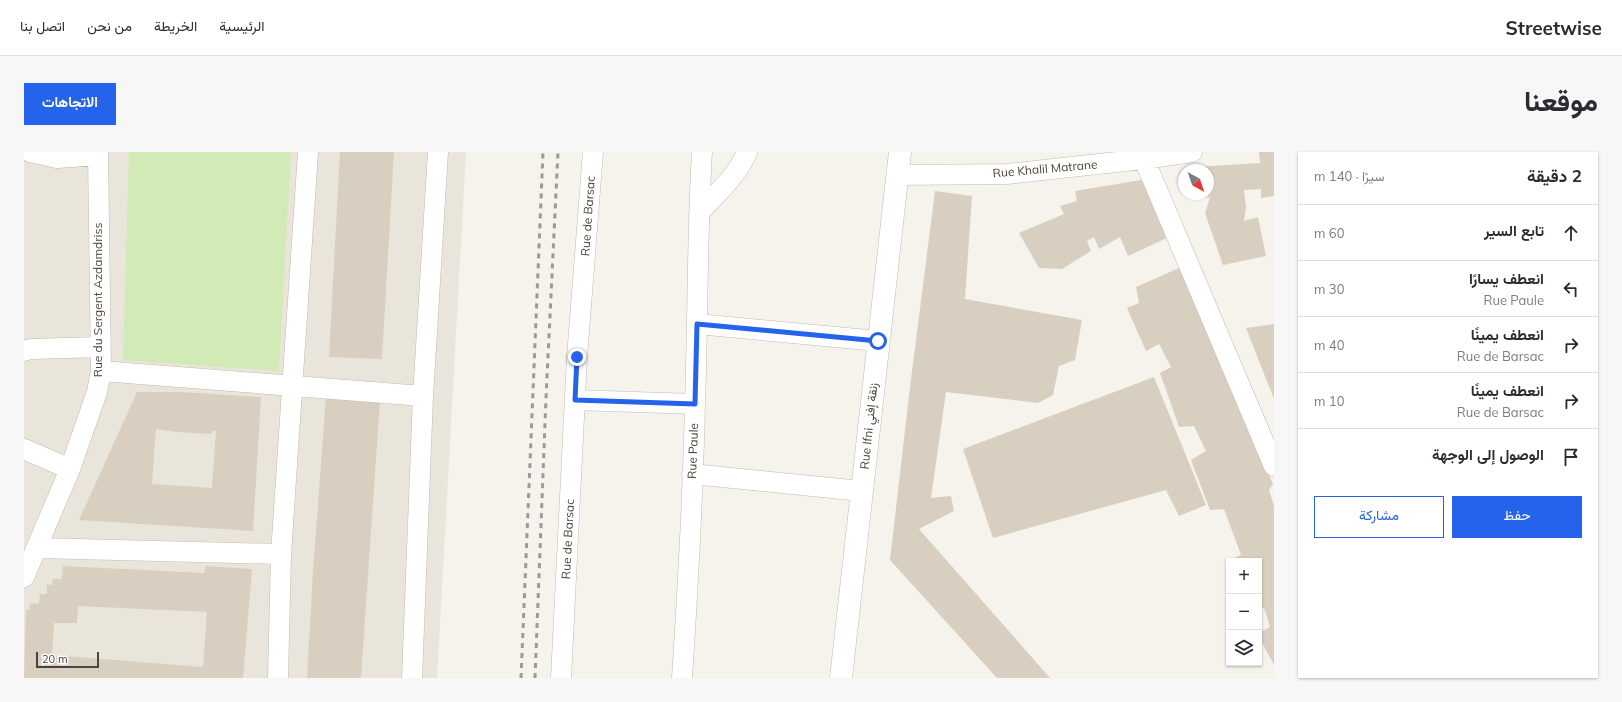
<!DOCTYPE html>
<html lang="ar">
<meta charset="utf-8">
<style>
:root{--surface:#fff;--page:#f7f7f7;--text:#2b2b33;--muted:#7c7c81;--line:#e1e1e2;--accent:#2563eb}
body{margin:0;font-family:Mulish,Vazirmatn,sans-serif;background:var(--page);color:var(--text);direction:rtl}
.controls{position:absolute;right:12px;bottom:12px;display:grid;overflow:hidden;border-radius:0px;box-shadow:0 1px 3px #0004}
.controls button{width:36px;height:36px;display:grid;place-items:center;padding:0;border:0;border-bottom:1px solid var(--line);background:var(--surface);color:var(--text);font:20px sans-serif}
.compass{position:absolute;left:1154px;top:12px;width:36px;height:36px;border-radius:50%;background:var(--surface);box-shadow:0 1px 3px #0004;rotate:140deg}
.scale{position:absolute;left:12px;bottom:10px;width:63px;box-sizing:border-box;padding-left:4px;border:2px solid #4b4439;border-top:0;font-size:11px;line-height:14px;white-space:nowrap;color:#4b4439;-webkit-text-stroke:3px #fff;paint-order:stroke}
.stop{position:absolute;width:12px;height:12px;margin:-9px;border:3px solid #2563eb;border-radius:50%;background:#fff}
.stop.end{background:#2563eb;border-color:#fff;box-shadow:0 1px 4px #0008}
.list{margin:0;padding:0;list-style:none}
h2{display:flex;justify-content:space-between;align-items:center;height:52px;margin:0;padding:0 16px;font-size:17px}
h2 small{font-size:13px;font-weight:400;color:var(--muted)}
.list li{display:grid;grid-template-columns:26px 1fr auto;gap:12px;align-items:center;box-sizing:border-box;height:56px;padding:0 16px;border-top:1px solid var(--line)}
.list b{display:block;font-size:15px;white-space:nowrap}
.list p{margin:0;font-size:13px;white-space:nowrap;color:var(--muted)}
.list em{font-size:13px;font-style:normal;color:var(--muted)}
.actions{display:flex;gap:8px;padding:12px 16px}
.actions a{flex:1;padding:9px 0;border:1px solid var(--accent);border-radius:0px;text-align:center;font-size:14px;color:var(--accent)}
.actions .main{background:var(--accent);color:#fff}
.icon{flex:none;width:22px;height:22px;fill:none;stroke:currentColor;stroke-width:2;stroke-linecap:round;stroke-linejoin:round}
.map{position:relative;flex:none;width:1250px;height:526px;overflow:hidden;direction:ltr;border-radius:0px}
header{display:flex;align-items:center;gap:24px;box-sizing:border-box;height:56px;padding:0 20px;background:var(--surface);border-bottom:1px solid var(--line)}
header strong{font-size:19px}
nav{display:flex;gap:22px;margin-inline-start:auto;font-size:14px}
.intro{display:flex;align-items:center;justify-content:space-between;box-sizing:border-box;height:96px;padding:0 24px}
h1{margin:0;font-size:28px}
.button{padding:10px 18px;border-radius:0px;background:var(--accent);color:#fff;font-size:14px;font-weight:700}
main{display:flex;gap:24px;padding:0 24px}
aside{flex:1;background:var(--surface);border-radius:0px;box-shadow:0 1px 3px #0004}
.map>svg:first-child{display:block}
.residential{fill:#eae5da}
.green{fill:#d2eab5}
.building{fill:#d8cfc1;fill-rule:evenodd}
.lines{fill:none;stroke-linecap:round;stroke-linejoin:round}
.minor-casing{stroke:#c2bbae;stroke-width:21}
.tertiary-casing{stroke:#c2bbae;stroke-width:23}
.minor{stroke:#fff;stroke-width:20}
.tertiary{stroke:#fff;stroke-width:22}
.rail{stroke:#9a9a9a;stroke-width:3;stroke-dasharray:5 5;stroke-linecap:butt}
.route{stroke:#2563eb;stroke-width:5}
.labels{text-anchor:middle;stroke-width:3;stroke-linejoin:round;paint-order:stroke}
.street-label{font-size:12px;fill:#4b4439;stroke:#fff}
</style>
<header>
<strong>Streetwise</strong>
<nav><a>الرئيسية</a><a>الخريطة</a><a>من نحن</a><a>اتصل بنا</a></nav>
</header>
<div class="intro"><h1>موقعنا</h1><a class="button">الاتجاهات</a></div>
<main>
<aside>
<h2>2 دقيقة<small>سيرًا · 140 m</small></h2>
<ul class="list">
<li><svg class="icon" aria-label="ahead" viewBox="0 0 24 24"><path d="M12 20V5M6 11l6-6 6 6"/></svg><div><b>تابع السير</b></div><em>60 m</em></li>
<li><svg class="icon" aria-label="left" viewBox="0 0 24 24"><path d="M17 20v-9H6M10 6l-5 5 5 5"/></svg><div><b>انعطف يسارًا</b><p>Rue Paule</p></div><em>30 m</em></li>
<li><svg class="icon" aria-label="right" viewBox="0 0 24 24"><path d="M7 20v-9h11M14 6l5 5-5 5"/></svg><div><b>انعطف يمينًا</b><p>Rue de Barsac</p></div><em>40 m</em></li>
<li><svg class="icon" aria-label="right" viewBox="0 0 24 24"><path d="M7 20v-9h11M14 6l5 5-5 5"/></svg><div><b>انعطف يمينًا</b><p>Rue de Barsac</p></div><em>10 m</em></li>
<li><svg class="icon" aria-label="arrive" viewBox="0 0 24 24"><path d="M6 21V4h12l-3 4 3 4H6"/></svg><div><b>الوصول إلى الوجهة</b></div></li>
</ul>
<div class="actions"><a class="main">حفظ</a><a>مشاركة</a></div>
</aside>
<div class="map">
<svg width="1250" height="526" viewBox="0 0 1250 526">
<rect width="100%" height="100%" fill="#f6f3ec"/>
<path class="residential" d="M0 0H442L413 526H0Z"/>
<path class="green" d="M105 0H267L255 219 99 208Z"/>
<path class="building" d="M316 0H370L358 207 305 205Z
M1235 0H1250V44L1237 46V37L1220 38 1222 56 1220 69 1234 65 1242 104 1199 113 1181 61 1186 45 1171 48 1170 42H1184V18H1170V15L1236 11Z
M1123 27 1143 86 1104 104 1096 85 1075 97 1070 85 1063 89 1067 99 1038 117 1015 116 995 81 1040 62 1036 54 1053 49 1051 39Z
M911 39 948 44 941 147 1058 168 1051 208 1035 214 1029 243 1014 251 922 240 907 346 927 344 930 359 895 377 1026 526H973L866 408 886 235Z
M1155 116 1249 332 1245 338 1250 354V513L1235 485V481L1246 475 1240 456H1235V409H1209L1208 407 1217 403 1200 357 1186 358 1167 308 1182 299 1170 274 1155 275 1136 221 1147 215 1135 192 1122 199 1103 156 1115 151 1112 135Z
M1250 172V247L1222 176Z
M1130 225 1182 353 1155 364 1142 338 969 386 939 297Z
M113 240H156L237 245 229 379 55 368ZM132 277 153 280 188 282 189 278 192 279 188 336 128 332Z
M302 244 356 248 337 526H283L289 419Z
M39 414 180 421 182 414 228 417 219 526H0L2 458H5L6 451 15 452 16 442H23V432L28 433 29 427H38ZM54 454 183 460 179 515 28 503 30 471H53Z"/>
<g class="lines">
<g class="minor-casing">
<path id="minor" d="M6 0 33 6 74 3
M1120 7 1250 314
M874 23 983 22 1120 7 1168 0
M675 61C691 43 714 23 723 0
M673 172 854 189
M0 199 7 197 76 195
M77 219 399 244
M551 248 671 252
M0 297 46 317
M668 322 837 339
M13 396 257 402
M0 425 46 317 73 240 77 219 74 0
M254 526 257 402 284 0
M388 526 399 244 414 0
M537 526 553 205 569 0
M658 526C664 434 669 343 671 251 674 167 673 84 678 0"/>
</g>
<g class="tertiary-casing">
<path id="tertiary" d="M817 526 876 0"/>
</g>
<use href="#minor" class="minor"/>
<use href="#tertiary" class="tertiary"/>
<path class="rail" d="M497 526 519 0
M511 526 522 246 534 0"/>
</g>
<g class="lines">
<path class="route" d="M553 205 551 248 671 252 673 172 854 189"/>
</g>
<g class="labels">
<g class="street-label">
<text transform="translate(1021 17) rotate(-5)" y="4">Rue Khalil Matrane</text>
<text transform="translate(564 64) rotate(-86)" y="4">Rue de Barsac</text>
<text transform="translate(74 148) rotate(-90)" y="4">Rue du Sergent Azdamdriss</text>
<text transform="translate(845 274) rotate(-84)" y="4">Rue Ifni زنقة إفني</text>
<text transform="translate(669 299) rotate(-88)" y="4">Rue Paule</text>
<text transform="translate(544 387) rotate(-87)" y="4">Rue de Barsac</text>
</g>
</g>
</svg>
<div class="controls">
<button>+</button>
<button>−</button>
<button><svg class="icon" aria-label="layers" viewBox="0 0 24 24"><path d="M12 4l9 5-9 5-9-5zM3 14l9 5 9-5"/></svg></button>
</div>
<svg class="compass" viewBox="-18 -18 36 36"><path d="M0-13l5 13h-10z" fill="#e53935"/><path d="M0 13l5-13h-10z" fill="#7c7c81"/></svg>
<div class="scale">20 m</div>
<div class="stop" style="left:854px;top:189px"></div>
<div class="stop end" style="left:553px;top:205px"></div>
</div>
</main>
